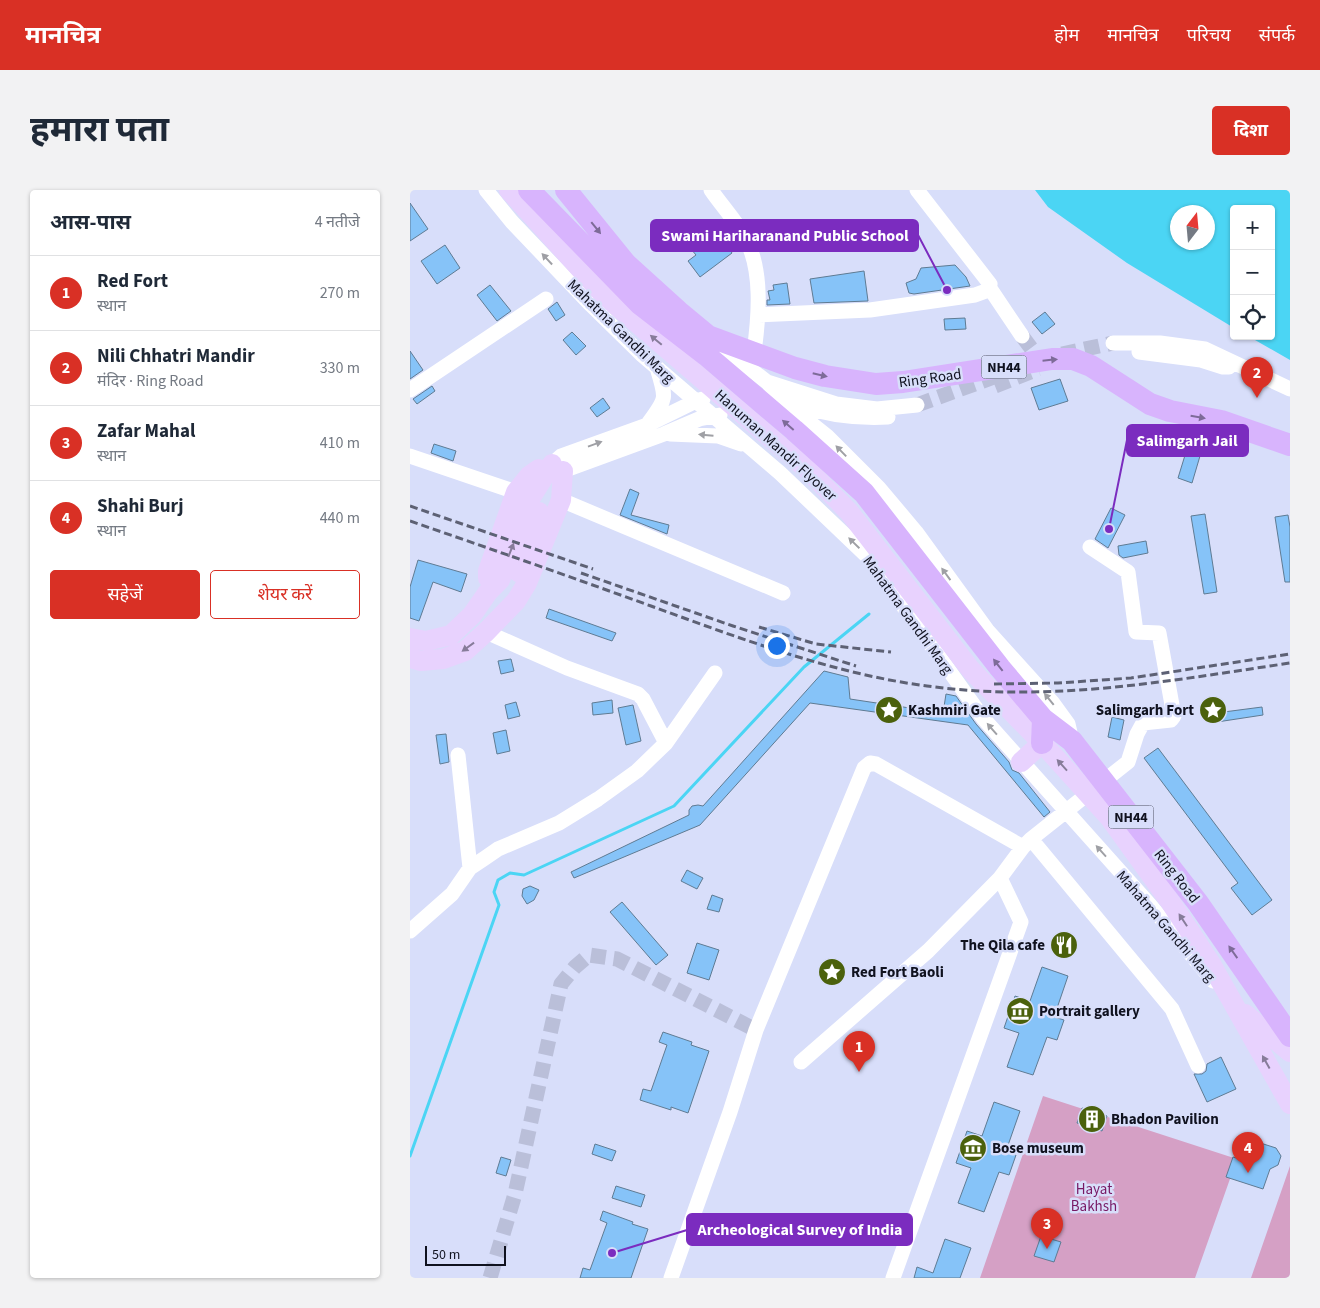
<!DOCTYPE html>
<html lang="hi">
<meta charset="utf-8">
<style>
:root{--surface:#fff;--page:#f2f2f3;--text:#1f2937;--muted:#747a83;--line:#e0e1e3;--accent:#d93025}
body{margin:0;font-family:"Source Sans 3","Noto Sans Devanagari",sans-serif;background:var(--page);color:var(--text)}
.controls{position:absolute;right:15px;top:15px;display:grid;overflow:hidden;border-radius:5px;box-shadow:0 1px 4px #0004}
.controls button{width:45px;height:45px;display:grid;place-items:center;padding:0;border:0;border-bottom:1px solid var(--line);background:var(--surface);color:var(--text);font:25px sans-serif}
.compass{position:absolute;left:760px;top:15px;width:45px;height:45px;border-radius:50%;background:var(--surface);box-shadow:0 1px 4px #0004;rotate:16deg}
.scale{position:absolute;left:15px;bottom:12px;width:81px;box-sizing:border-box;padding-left:5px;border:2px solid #10121f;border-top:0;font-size:14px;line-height:18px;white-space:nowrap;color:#10121f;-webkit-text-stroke:4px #d8defa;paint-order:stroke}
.you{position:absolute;left:366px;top:455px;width:18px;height:18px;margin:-12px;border:4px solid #fff;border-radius:50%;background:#1a73e8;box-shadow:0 0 0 8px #1a73e833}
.badge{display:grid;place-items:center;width:32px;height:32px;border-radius:50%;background:var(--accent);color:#fff;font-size:16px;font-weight:700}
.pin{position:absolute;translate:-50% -41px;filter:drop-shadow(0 1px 2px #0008)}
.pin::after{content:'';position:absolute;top:26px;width:18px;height:15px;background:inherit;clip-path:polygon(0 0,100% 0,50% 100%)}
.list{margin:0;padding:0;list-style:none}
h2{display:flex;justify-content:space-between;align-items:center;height:65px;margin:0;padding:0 20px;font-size:21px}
h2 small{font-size:16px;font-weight:400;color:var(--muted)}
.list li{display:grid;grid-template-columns:32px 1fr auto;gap:15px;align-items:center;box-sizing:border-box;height:75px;padding:0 20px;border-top:1px solid var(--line)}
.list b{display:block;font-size:19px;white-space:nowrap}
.list p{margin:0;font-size:16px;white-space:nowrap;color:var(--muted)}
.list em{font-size:16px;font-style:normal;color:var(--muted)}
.actions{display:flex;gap:10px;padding:15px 20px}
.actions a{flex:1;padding:11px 0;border:1px solid var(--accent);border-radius:5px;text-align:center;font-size:18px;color:var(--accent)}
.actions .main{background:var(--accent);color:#fff}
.icon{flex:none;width:28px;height:28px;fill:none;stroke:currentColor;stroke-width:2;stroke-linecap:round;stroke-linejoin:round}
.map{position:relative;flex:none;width:880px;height:1088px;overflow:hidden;border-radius:5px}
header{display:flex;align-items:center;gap:30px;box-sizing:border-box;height:70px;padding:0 25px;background:var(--accent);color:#fff}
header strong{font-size:24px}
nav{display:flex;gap:28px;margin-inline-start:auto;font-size:18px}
.intro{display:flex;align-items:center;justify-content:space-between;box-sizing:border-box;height:120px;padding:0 30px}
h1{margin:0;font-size:35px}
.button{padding:12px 22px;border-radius:5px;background:var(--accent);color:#fff;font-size:18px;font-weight:700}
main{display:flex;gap:30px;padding:0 30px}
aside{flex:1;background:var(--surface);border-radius:5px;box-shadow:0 1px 4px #0004}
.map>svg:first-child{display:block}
.green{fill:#d5a0c5}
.water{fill:#4bd5f4;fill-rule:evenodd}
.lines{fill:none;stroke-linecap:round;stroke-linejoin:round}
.stream{stroke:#4bd5f4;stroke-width:3}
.building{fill:#86c3f8;stroke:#5f7b93}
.minor-tunnel{stroke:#babfd9;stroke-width:15;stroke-dasharray:15 8;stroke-linecap:butt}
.minor{stroke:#fff;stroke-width:15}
.major{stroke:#e8d2fe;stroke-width:20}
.highway{stroke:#d8b4fd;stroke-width:22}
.rail{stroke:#5d6174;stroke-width:3;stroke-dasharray:8 4;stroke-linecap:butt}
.oneway{fill:#7e6b99}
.oneway2{fill:#9fa0a5}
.oneway3{fill:#877c9a}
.labels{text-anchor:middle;stroke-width:5;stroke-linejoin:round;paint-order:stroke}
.shield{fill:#d8defa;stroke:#4c4f61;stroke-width:1}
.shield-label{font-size:14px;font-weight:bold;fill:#10121f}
.street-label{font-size:15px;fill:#10121f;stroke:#d8defa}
.poi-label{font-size:15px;font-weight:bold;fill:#10121f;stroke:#d8defa;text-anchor:start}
.park-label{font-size:15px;fill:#771864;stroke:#d8defa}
.leader{fill:none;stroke:#7b2cbf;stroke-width:2}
.callout-dot{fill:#7b2cbf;stroke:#d8defa;stroke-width:2}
.callout{fill:#7b2cbf;stroke:#7b2cbf;stroke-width:2}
.callout-label{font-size:16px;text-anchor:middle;font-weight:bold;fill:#fff}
</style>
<header>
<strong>मानचित्र</strong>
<nav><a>होम</a><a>मानचित्र</a><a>परिचय</a><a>संपर्क</a></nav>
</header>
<div class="intro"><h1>हमारा पता</h1><a class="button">दिशा</a></div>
<main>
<aside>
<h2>आस-पास<small>4 नतीजे</small></h2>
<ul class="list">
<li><span class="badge">1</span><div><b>Red Fort</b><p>स्थान</p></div><em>270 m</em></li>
<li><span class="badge">2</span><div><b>Nili Chhatri Mandir</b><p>मंदिर · Ring Road</p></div><em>330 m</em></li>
<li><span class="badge">3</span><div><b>Zafar Mahal</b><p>स्थान</p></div><em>410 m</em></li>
<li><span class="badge">4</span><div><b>Shahi Burj</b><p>स्थान</p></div><em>440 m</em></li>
</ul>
<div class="actions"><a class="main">सहेजें</a><a>शेयर करें</a></div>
</aside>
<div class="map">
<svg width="880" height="1088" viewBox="0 0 880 1088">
<rect width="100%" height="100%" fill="#d8defa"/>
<path class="green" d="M633 906 827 969 785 1088H570Z
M880 976V1088H841Z"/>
<path class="water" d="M625 0H880V170L838 146H861V19H824V138L717 73 638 17ZM768 22H798V52H768Z"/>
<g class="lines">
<path class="stream" d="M0 966 89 715 84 702 88 690 100 683 114 685 264 616 394 477 459 424"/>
</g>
<path class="building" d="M0 13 18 39 0 51Z
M309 37 324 57 320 60 322 63 290 87 278 71 286 65 281 59Z
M35 55 50 78 27 94 11 71Z
M545 75 556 87 560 96 504 104 499 103 496 93 506 89 511 78Z
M454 81 458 111 404 113 400 89Z
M377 93 380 114 357 115V110H360L358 101 364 100 363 95Z
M80 95 101 121 87 131 67 105Z
M147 112 155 125 146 131 138 119Z
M635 122 645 134 632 144 622 132Z
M555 128 556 139 535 140 534 129Z
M162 142 176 156 166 165 153 150Z
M0 161 13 180 0 189Z
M650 189 658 211 629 220 621 198Z
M22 196 25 201 7 214 3 209Z
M193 208 200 218 187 227 180 218Z
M24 254 46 261 43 271 21 263Z
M776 262 790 266 782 293 768 288Z
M220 299 229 303 221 325 259 335 257 344 210 325Z
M701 318 715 325 698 358 685 349Z
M795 324 807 402 794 404 781 326Z
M878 325 880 337V392H875L865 327Z
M736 351 738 363 713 368 709 365 708 356Z
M8 370 57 384 51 402 23 392 9 431 0 428V397Z
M139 419 206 443 202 451 136 428Z
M101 469 104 481 91 484 88 471Z
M414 481 438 487 440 509 533 523 536 504 546 506 566 534 599 572 602 580 609 583 640 622 634 627 558 535 400 513 290 635 164 688 161 682 279 625V620L282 616 288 615 293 616Z
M202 510 203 523 183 525 182 513Z
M106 512 110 526 98 529 95 515Z
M223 515 231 551 216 555 208 518Z
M852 517 853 525 807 532 806 523Z
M702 527 714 530 710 550 698 547Z
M96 540 100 561 87 564 83 543Z
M36 544 39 572 30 574 26 545Z
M748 558 862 710 842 725 821 698 828 693 734 568Z
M277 680 293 688 287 699 271 691Z
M120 696 129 700 124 710 117 714 112 706 113 699Z
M302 705 313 709 309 722 297 719Z
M212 712 258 765 246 775 200 722Z
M287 753 309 760 299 790 277 783Z
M632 777 658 786 644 827 654 830 647 850 637 847 623 885 597 877 609 843 594 838 605 806 620 811Z
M253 842 282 852 281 855 299 861 278 923 261 917V920L230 910 233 899 241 901 257 855 249 852Z
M811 867 826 899 797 912 784 884H792L796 881 797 874Z
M584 912 610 921 596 961 606 965 599 985 589 982 574 1022 548 1013 561 978 546 973 557 941 572 946Z
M672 918 697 926 692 941 667 933Z
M844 951 866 958 871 966 868 975 860 979 853 999 816 987 823 967 843 973 848 959Z
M185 954 206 961 202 971 182 964Z
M91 967 101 970 96 986 86 983Z
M206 996 235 1005 231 1017 202 1008Z
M193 1021 223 1032 222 1034 238 1039 221 1088H170L173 1078 180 1080 197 1033 190 1030Z
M631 1046 651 1052 644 1072 624 1066Z
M535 1049 561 1058 550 1088H504L507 1077 523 1083Z"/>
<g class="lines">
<path class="minor-tunnel" d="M612 146 630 170
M652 164 703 153
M585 196 628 179
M507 215 595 183
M80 1088 105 1004 151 794 165 777 179 765 207 769 346 840"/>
<path class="minor" d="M76 0 102 32 181 115 231 164 370 283 458 367 573 528 740 715 803 791
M301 0C312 16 326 31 335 47 353 80 349 126 344 162
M579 97 612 146
M349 125 460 120 565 105 576 101 580 94 507 0
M703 153H750L795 159 880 199
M312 157 357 192 372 210 417 246 469 298 506 342 577 440 642 512 658 534 662 551
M729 162 791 170 813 177H819
M357 192 426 214 467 219 507 215
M0 200 136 109
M383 214C414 224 445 229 478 227
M237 235C257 208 257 210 247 178
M260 244 308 246 331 254
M0 266 106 302
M142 274 151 266 237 235 286 211 293 209
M153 281 254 244 289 229 310 225
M151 310 373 403
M76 442 157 478 228 504 233 509 256 553
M48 565 60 678
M621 649 762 819 788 876
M0 741 42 704 60 678 75 668 88 659 149 633 188 609 227 581 256 553 305 483
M391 872 518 761 590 688 613 657 621 649 718 572 727 544 733 533 761 530 764 526 749 443 726 442 718 382 680 357
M261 1088 320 922 346 840 454 578 460 573 466 574 613 657
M483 1088 611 732 590 688"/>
<path class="major" d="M99 0 193 104 398 280 439 322 561 480 632 553 699 627 761 713 801 774 880 914
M108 382 129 322
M78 388V381L106 302 119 286 129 279
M0 448 16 451 41 445 62 425 78 402 90 390 120 309 142 274
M0 468 11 471 33 469 55 461 76 442 106 411 117 393 151 310 153 281
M611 572 632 553
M835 824 880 862"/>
<path class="highway" d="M119 0 230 114 296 165 384 240 454 303 590 478 633 529 662 551 788 713 880 846
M156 0 216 74 269 122 298 146 385 178 415 186 466 194 493 192 642 169H663L681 176 740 214 760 221 811 231 880 255
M632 553 633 529"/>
<path class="rail" d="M0 316 183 379
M0 331C81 359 161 387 241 416 329 448 424 484 517 496 640 513 758 491 880 473
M171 383 323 436 446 476
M349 437 406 454 481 462
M584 494 648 493 721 488 880 464"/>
</g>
<defs><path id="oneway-solid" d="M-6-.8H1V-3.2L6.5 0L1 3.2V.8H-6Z" transform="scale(1.25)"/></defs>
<g class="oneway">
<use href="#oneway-solid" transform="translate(186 38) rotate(51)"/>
<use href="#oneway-solid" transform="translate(640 170) rotate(-6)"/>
<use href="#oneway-solid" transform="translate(410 185) rotate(13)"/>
<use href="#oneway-solid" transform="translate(788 227) rotate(10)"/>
<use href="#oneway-solid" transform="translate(378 235) rotate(-139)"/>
<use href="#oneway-solid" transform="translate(588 475) rotate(-128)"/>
<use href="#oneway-solid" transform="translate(823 762) rotate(-125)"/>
</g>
<g class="oneway2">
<use href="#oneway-solid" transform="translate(137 69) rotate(-133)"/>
<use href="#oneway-solid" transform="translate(296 245) rotate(-175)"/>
<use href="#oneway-solid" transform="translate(185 254) rotate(-20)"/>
<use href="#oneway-solid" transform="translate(431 261) rotate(-134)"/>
<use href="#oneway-solid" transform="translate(444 353) rotate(-136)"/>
<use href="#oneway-solid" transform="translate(536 384) rotate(-126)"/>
<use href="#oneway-solid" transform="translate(639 509) rotate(-129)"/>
<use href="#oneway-solid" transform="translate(582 539) rotate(-131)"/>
<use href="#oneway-solid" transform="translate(691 661) rotate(-132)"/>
</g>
<g class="oneway3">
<use href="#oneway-solid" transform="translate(246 150) rotate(-140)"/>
<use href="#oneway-solid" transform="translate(101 360) rotate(-69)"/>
<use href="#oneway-solid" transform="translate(58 457) rotate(144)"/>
<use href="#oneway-solid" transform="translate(652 575) rotate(-132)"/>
<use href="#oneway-solid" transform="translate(773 730) rotate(-123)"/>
<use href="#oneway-solid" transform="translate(856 872) rotate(-119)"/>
</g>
<defs>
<g id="sight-disc" transform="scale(1.4375)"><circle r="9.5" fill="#4b610c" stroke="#d8defa"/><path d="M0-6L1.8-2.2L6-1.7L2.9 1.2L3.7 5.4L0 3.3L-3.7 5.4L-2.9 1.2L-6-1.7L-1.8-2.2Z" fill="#fff"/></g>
<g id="restaurant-disc" transform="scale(1.4375)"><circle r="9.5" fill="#4b610c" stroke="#d8defa"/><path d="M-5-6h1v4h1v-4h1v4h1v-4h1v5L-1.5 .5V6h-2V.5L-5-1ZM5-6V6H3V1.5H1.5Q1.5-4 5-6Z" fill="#fff"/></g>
<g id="museum-disc" transform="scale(1.4375)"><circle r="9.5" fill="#4b610c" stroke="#d8defa"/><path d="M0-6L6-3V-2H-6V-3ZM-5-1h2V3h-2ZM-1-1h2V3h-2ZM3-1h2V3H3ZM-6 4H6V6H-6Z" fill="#fff"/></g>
<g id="building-disc" transform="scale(1.4375)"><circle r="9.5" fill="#4b610c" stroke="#d8defa"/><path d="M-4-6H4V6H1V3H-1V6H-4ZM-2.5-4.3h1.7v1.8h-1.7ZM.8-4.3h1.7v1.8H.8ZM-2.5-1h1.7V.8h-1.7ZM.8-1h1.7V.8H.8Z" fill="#fff"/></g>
</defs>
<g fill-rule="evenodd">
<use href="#sight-disc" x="479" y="520"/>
<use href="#sight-disc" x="803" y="520"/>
<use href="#restaurant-disc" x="654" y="755"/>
<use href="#sight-disc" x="422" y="782"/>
<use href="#museum-disc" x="610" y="821"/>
<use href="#building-disc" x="682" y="929"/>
<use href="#museum-disc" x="563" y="958"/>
</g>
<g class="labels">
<g class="shield">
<rect x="571.5" y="165.5" width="45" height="23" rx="4"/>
<rect x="698.5" y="615.5" width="45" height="23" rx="4"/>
</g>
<g class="shield-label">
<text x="594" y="182">NH44</text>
<text x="721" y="632">NH44</text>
</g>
<g class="street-label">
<text transform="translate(211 141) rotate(44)" y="5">Mahatma Gandhi Marg</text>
<text transform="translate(520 188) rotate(-8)" y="5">Ring Road</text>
<text transform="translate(366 255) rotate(42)" y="5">Hanuman Mandir Flyover</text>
<text transform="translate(498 425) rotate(54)" y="5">Mahatma Gandhi Marg</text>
<text transform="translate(767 686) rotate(52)" y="5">Ring Road</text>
<text transform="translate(756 736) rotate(49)" y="5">Mahatma Gandhi Marg</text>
</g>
<g class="poi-label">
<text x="498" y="525">Kashmiri Gate</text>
<text x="784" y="525" text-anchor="end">Salimgarh Fort</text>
<text x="635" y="760" text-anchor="end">The Qila cafe</text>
<text x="441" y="787">Red Fort Baoli</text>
<text x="629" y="826">Portrait gallery</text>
<text x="701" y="934">Bhadon Pavilion</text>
<text x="582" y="963">Bose museum</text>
</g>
<g class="park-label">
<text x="684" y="1004">Hayat<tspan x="684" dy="17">Bakhsh</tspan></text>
</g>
</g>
<path class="leader" d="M537 100L508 45M699 339L717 250M202 1063L277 1040"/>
<g class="callout-dot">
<circle cx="537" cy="100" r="5"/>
<circle cx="699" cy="339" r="5"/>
<circle cx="202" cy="1063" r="5"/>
</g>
<g class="callout">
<rect x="241" y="30" width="267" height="31" rx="5"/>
<rect x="717" y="235" width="121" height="31" rx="5"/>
<rect x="277" y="1024" width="225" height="31" rx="5"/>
</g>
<g class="callout-label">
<text x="375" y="51">Swami Hariharanand Public School</text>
<text x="777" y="256">Salimgarh Jail</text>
<text x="390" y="1045">Archeological Survey of India</text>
</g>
</svg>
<div class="controls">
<button>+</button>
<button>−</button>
<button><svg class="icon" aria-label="locate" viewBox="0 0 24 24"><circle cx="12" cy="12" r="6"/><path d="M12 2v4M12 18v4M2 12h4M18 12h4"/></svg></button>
</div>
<svg class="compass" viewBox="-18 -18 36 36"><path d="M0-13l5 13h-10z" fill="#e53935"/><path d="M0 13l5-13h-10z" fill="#747a83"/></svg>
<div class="scale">50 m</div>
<div class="you"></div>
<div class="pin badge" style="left:449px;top:882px">1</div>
<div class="pin badge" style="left:847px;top:208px">2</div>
<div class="pin badge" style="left:637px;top:1059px">3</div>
<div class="pin badge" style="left:838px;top:983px">4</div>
</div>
</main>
